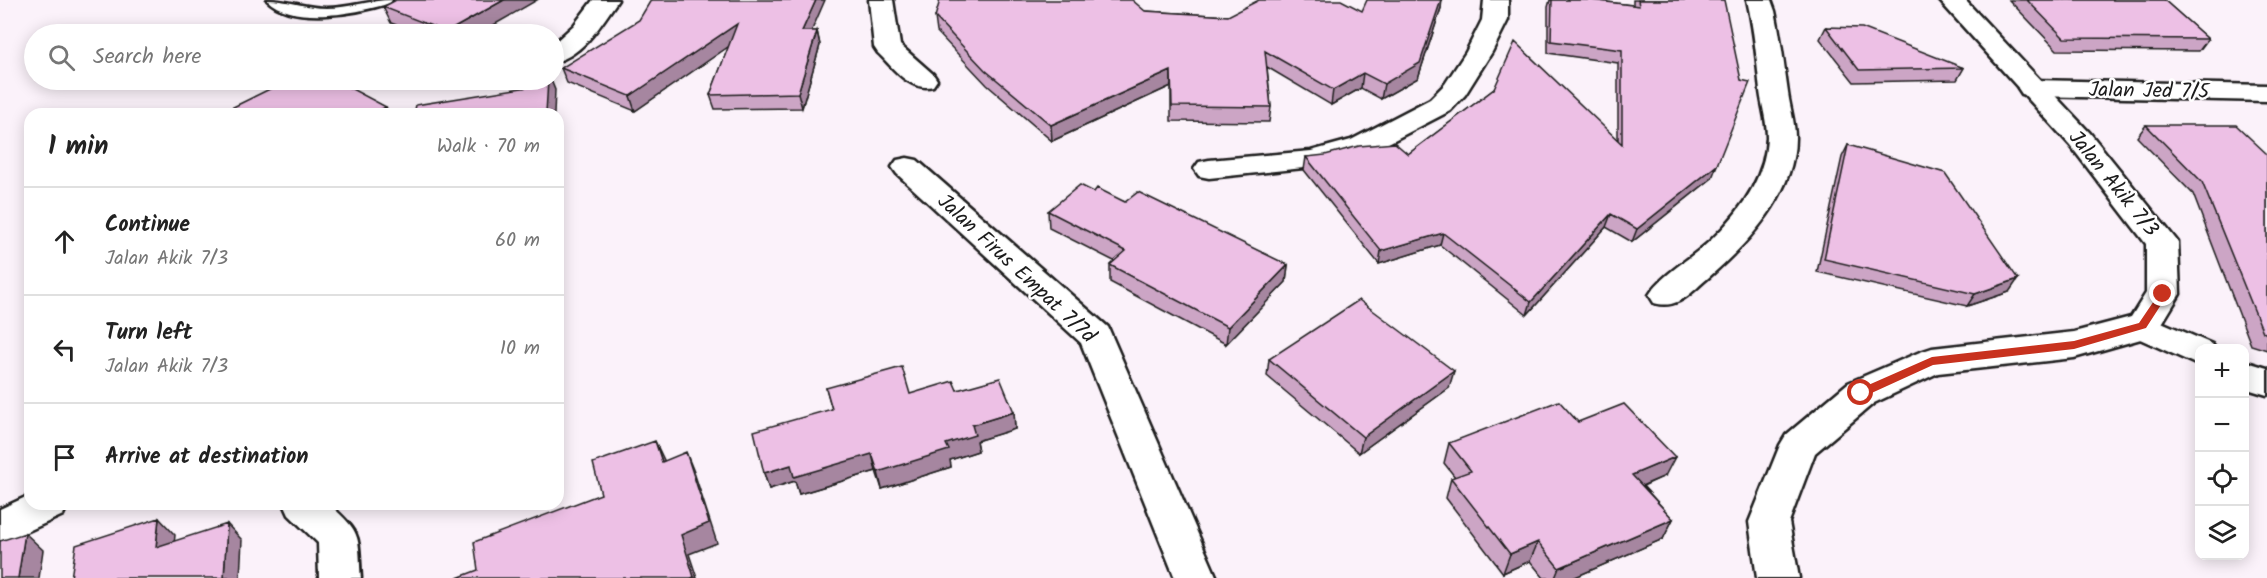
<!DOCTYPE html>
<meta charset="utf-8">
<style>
:root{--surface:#fff;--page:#f2f2f2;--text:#222;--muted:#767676;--line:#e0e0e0}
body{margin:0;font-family:Kalam,sans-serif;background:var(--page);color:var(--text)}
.controls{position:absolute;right:18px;bottom:18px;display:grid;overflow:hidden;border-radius:12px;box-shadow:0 3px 15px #0003}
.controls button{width:54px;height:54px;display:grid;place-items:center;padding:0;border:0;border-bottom:2px solid var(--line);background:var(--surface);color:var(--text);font:30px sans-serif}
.stop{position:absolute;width:18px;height:18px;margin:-14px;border:4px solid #c8321e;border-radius:50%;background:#fff}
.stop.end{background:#c8321e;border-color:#fff;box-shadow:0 2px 6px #0008}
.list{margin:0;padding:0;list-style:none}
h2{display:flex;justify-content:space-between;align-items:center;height:78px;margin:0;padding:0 24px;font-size:26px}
h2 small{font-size:20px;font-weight:400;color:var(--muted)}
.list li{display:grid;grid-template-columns:39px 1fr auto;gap:18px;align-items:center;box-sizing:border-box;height:108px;padding:0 24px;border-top:2px solid var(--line)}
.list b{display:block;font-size:22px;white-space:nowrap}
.list p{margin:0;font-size:20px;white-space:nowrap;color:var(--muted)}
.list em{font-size:20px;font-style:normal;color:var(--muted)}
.icon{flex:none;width:33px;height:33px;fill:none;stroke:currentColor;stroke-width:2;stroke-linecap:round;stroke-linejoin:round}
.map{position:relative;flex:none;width:2267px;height:578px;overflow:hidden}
.search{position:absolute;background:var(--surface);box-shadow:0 3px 15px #0003;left:24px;top:24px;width:540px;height:66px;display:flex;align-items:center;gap:15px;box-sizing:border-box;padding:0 21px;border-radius:33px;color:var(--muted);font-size:22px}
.panel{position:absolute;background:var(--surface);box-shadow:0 3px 15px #0003;left:24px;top:108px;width:540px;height:402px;border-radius:18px}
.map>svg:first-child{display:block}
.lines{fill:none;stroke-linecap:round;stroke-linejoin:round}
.lane-casing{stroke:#1c1c1c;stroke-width:5}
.street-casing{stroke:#1c1c1c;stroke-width:5}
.secondary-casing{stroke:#1c1c1c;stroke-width:5}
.lane{fill:#fff;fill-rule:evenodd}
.street{fill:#fff;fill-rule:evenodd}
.secondary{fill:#fff;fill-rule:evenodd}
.wall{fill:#cca5c5;stroke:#1c1c1c;stroke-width:1.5}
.shaded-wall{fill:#a686a0;stroke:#1c1c1c;stroke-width:1.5}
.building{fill:#edc0e5;stroke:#1c1c1c;stroke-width:1.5}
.route{fill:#c8321e}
.labels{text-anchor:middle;stroke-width:5;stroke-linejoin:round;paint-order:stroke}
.street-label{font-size:21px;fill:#1c1c1c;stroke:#fff}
</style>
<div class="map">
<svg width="2267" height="578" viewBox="0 0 2267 578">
<rect width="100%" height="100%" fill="#fbf2fa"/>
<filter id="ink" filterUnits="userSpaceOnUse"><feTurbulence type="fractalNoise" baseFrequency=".0167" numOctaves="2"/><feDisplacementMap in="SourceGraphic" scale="12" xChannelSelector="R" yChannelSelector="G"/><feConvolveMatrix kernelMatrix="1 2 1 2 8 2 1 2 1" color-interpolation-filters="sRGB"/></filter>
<g filter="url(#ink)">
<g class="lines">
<g class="lane-casing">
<path id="lane" d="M267 0C287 0 306 8 327 8 349 8 370 0 392 0L390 3C359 13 293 26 267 0Z"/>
</g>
<g class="street-casing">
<path id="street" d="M593 0H618C602 23 583 56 554 62V43L574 25Z
M869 0H893L900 45 933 74 937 80 933 86C909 92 893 67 878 53L874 47Z
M1484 0H1508V20L1492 52 1465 95 1450 111 1371 152 1323 166 1209 178 1199 176 1194 169 1199 162 1209 160 1311 151 1351 140 1430 99 1445 84 1466 52 1482 20Z
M1747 0H1771L1775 11C1781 38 1784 65 1788 93 1790 108 1795 122 1795 138 1795 194 1748 243 1708 278 1691 292 1679 310 1654 303L1649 295C1662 274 1693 257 1711 240 1739 213 1766 178 1767 137 1767 121 1762 107 1760 91 1757 60 1754 30 1747 0Z
M2032 80 2267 85V101L2032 96 2022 94 2018 88 2022 82Z
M907 158 917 160 1108 327 1217 578H1175L1081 343 897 174 892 167 897 160Z
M2143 314 2212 344 2215 348H2200V366L2131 335 2126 326 2131 317Z
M2244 361 2267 368V395L2244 388Z
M30 495V504H68L63 515 0 544V509Z
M284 504H329C363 534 358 535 361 578H319L318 543 289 515Z"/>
</g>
<g class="secondary-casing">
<path id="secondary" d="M1939 0H1965L2090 133 2178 242 2180 294 2155 335 2074 358 1938 373 1874 403 1815 453 1789 522 1799 578H1757L1749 522 1780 445 1786 435 1848 383 1920 352 1932 348 2074 332 2131 317 2146 293V244L2070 145Z"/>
</g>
<use href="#lane" class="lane"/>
<use href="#street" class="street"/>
<use href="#secondary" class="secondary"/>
</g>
<path class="wall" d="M1550 0H1590L1633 5V0H1724L1712 178 1632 242 1606 227 1527 315 1440 245 1379 264 1304 170 1306 157 1408 154 1494 89 1618 139V63L1548 53V7Z
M2009 0H2164L2208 39 2199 51 2057 50Z
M383 7 478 34H420L391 23Z
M1441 8 1418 78 1381 99 1361 88 1331 105 1267 67 1271 107 1269 122 1171 121V86L1052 141 987 85 937 32 935 17 1145 11 1228 16Z
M1826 27 1964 68 1957 80 1854 82 1820 39Z
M811 31H817L820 45 802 108 715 109 710 95 729 46 635 111 567 83 561 68Z
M2146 125 2267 154V350L2251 345 2193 194 2137 137Z
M1848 145 2009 292 1967 306 1817 272 1842 157Z
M1094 192 1125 202 1288 265 1286 282 1226 344 1110 282V265L1114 261 1049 228 1048 211Z
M1269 359 1449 388 1359 453 1267 376Z
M826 388 910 394 957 390 1014 412 1015 429 976 441 978 451 950 460 951 467 882 489 876 471 799 494 795 481 769 489 764 473 832 409Z
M1578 422 1665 476 1643 486 1673 519 1663 539 1573 578H1544L1530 561 1503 573 1446 498 1451 478 1455 477 1444 463 1449 443Z"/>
<path class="shaded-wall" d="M504 0H537L478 34H448L447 32Z
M816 0H825L805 46 802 31Z
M1441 0H1442L1441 8 1418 78 1381 99 1384 84Z
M737 24 741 38 635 111 630 96Z
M817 31 820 45 802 108 798 93Z
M1171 71V86L1052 141 1051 125Z
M1363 73 1361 88 1331 105 1333 90Z
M548 80H551L555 90 554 114H540Z
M386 107 390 114H372Z
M1717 165 1712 178 1632 242 1637 229Z
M1611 214 1606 227 1527 315 1531 302Z
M1443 233 1440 245 1379 264 1381 251Z
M1288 265 1286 282 1226 344 1228 327Z
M2018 279 2009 292 1967 306 1975 294Z
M1454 371 1449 388 1359 453 1363 437Z
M1014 412 1015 429 976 441 978 451 950 460 951 467 882 489 878 472 946 444 972 425Z
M655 441 664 460 670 481 662 462Z
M686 452 694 472 717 543 689 554 697 578H691L681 535Z
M872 454 876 471 799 494 795 481 769 489 764 473 791 465Z
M1675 457 1665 476 1623 494 1632 475Z
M159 518 175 535 172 563 156 547Z
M1673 519 1663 539 1573 578H1555L1559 568Z
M227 524 242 540 240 578H224Z
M25 533 43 550 39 578H18Z
M1538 542 1530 561 1503 573 1510 554Z"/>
<path class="building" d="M396 0H504L447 32 383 7Z
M651 0H816L802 31H817L798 93 710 95 737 24 630 96 561 68 639 20Z
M940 0H1132L1145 11 1228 16 1259 0H1341L1362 11 1367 0H1441L1420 63 1384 84 1363 73 1333 90 1265 51 1271 107 1172 106 1171 71 1051 125 985 70 935 17Z
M1552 0H1590L1639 6 1638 0H1724L1741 80 1750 82 1717 165 1637 229 1611 214 1531 302 1443 233 1381 251 1306 157 1325 155 1359 146 1395 143 1408 154 1494 89 1515 42 1622 144V50L1551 41Z
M2027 0H2164L2208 39 2064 38Z
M1826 27 1862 28 1964 68 1859 70Z
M288 80H335L386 107 372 114H219Z
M540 80H548L546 113 540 114H414L416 105 528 87Z
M2146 125H2236L2267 154V334L2263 332 2202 182Z
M1848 145 1945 173 2018 279 1975 294 1824 259Z
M1080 185 1094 192 1097 188 1125 202 1138 192 1288 265 1228 327 1110 265 1126 251 1048 211Z
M1359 300 1454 371 1363 437 1269 359Z
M902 367 910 394 953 381 957 390 1000 378 1014 412 972 425 975 435 946 444 949 450 878 472 872 454 794 477 791 465 764 473 754 431 832 409 826 388Z
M1559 401 1578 422 1624 404 1675 457 1632 475 1673 519 1559 568 1538 542 1510 554 1451 478 1471 471 1449 443Z
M655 441 662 462 686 452 709 523 681 535 694 577 691 578H457L478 570 474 542 601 494 593 463Z
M159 518 156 547 227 524 224 578H71L76 545Z
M25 533 18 578H0V541Z"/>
</g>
<path class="route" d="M2163 291 2168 294 2146 328 2074 349 1933 365 1865 396H1857L1856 393 1857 390 1932 357 2074 341 2139 323 2160 292Z"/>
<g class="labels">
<g class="street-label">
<text transform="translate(2149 90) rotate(1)" y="7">Jalan Jed 7/5</text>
<text transform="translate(2114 183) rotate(51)" y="7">Jalan Akik 7/3</text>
<text transform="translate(1017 268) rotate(43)" y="7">Jalan Firus Empat 7/7d</text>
</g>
</g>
</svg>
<div class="controls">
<button>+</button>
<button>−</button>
<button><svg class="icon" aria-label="locate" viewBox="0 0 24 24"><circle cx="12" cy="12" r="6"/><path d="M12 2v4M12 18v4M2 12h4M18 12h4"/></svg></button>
<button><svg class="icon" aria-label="layers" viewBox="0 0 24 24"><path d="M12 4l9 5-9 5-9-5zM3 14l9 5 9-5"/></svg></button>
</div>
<div class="stop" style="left:1861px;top:393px"></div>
<div class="stop end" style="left:2163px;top:294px"></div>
<div class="search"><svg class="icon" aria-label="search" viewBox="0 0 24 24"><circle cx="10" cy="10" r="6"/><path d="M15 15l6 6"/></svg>Search here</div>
<section class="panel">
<h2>1 min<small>Walk · 70 m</small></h2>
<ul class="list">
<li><svg class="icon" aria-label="ahead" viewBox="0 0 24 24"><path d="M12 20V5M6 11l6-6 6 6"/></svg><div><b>Continue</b><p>Jalan Akik 7/3</p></div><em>60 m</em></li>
<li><svg class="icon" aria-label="left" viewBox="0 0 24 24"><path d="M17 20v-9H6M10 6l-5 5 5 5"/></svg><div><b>Turn left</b><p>Jalan Akik 7/3</p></div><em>10 m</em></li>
<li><svg class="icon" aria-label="arrive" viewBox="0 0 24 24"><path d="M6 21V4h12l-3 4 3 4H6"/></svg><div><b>Arrive at destination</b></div></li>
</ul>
</section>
</div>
